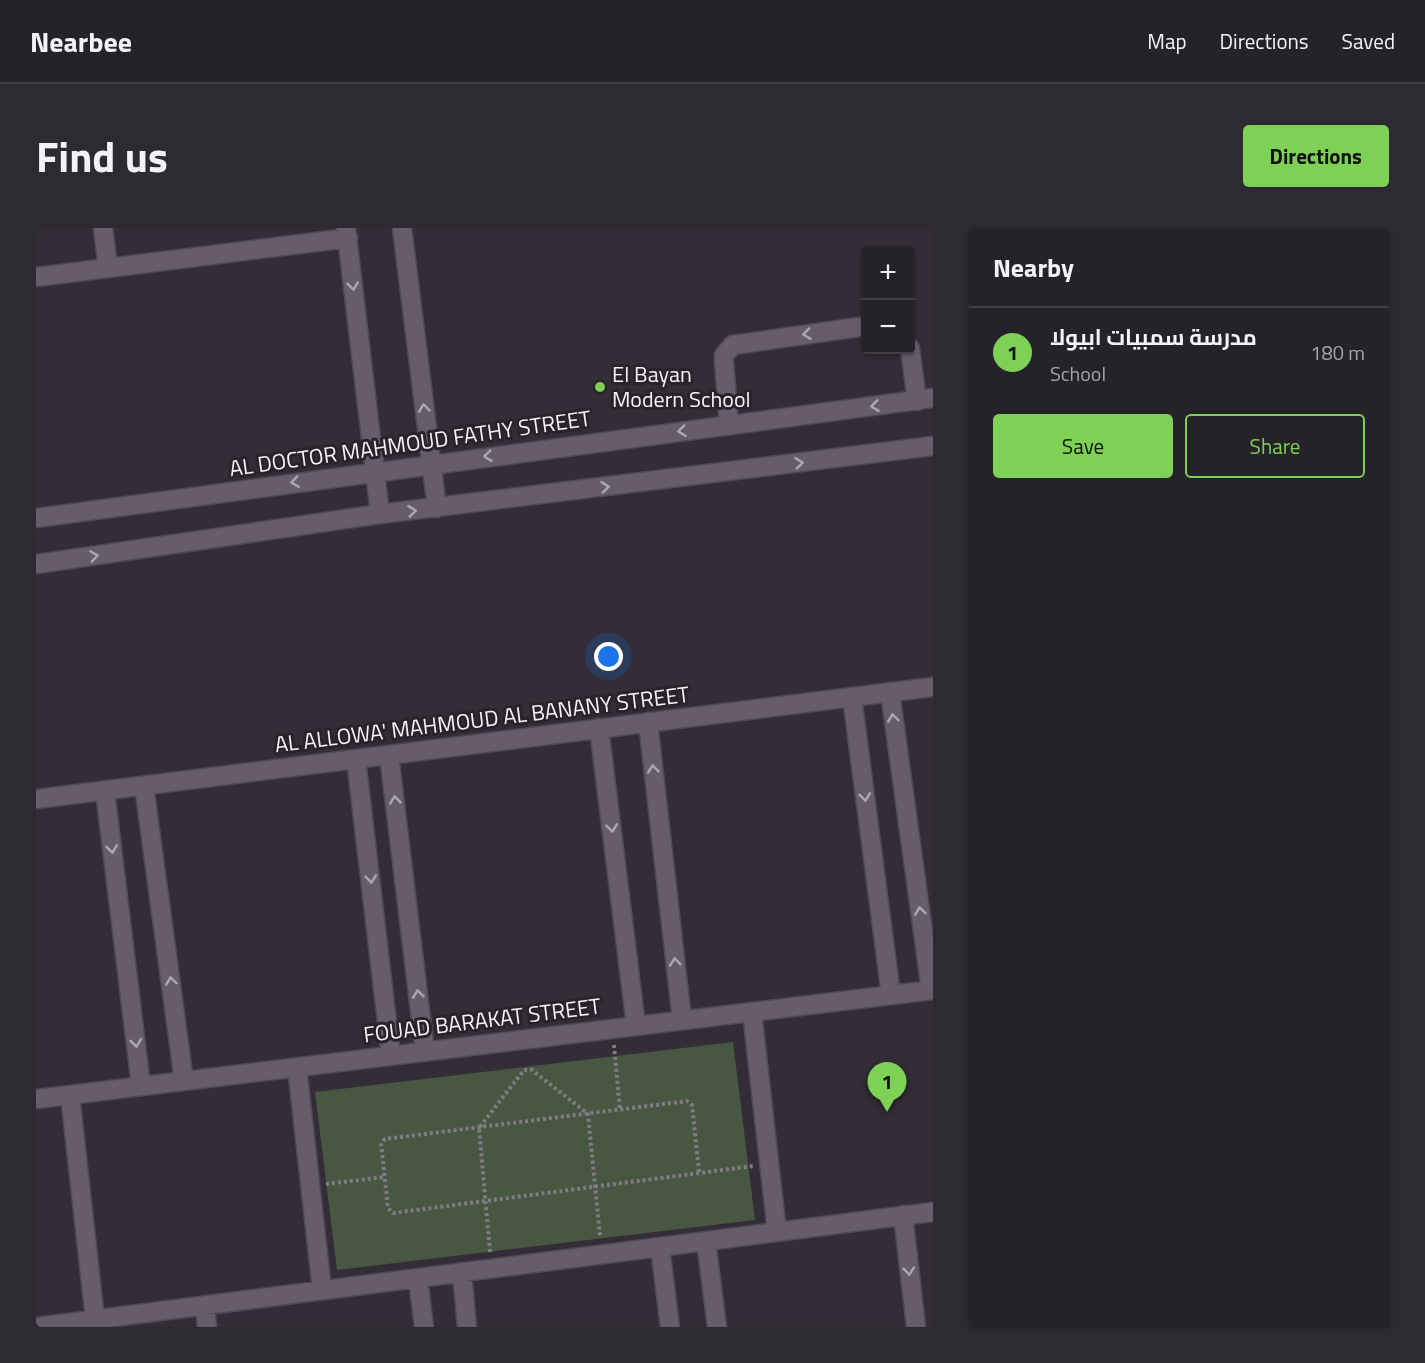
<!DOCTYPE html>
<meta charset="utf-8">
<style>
:root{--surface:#262229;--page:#2e2a31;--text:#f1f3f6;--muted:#a4a4a8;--line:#423f46;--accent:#7dd154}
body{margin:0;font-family:"Titillium Web",Cairo,sans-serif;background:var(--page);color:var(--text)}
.controls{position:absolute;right:18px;top:18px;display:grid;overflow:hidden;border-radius:6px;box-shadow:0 2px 4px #0004}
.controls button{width:54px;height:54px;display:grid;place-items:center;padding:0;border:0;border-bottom:2px solid var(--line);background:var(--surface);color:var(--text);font:30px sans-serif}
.you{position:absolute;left:573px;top:429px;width:21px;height:21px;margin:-15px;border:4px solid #fff;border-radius:50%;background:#1a73e8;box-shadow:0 0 0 9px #1a73e833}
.badge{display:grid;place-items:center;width:39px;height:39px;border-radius:50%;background:var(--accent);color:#111;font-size:20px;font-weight:700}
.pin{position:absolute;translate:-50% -50px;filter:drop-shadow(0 2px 3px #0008)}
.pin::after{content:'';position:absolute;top:32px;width:21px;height:18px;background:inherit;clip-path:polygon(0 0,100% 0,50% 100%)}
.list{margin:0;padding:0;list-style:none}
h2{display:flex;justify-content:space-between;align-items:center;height:78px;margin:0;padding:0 24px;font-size:26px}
h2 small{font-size:20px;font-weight:400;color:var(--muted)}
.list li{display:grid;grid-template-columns:39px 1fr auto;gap:18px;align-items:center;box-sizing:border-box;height:90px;padding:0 24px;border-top:2px solid var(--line)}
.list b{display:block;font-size:22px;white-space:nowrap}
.list p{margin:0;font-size:20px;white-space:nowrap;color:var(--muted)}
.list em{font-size:20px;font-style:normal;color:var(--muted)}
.actions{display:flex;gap:12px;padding:18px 24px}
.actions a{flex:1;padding:14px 0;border:2px solid var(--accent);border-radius:6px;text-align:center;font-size:21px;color:var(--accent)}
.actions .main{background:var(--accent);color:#111}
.map{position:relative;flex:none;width:897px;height:1099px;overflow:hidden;border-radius:6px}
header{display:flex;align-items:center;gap:36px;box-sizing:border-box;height:84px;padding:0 30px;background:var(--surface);border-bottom:2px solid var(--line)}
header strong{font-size:28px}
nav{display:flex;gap:33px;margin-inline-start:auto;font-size:21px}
.intro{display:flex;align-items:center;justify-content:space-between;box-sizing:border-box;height:144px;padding:0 36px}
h1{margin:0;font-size:42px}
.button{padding:15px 27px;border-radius:6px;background:var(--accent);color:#111;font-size:21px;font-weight:700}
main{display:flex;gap:36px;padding:0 36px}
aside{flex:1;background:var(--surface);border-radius:6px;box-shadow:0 2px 4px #0004}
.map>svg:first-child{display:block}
.green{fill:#485741}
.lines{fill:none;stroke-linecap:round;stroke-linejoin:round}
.minor-casing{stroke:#4e4952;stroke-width:21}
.path{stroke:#817c84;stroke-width:4;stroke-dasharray:3 3;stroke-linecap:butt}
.minor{stroke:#675c6c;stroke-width:18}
.oneway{stroke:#aea7b2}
.poi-dot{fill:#7dd154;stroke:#29242c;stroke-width:2}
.labels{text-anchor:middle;stroke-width:6;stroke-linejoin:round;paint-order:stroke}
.poi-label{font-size:22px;fill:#f6f2f8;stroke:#29242c;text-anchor:start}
.street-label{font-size:22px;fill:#f6f2f8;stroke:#29242c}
</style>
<header>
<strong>Nearbee</strong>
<nav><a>Map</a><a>Directions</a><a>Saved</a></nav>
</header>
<div class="intro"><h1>Find us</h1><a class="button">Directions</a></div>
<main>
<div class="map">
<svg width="897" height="1099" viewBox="0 0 897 1099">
<rect width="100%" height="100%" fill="#332d37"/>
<path class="green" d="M697 814 719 992 301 1042 279 864Z"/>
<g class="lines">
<g class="minor-casing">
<path id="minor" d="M67 0 72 40
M310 0 344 286
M366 0 401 280
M0 49 312 10
M874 120 881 173
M693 197 688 134V127L697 117 830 98
M0 290 897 170
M0 336 344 286 897 218
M854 464 895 762
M816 469 855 767
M612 494 646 792
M563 500 600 798
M353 527 389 824
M320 531 355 828
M108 558 148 853
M69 563 105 858
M0 571 897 459
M716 784 741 1004
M261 839 286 1062
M34 867 59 1091
M0 871 897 762
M867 987 880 1099
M670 1013 681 1099
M624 1019 634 1099
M426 1044 431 1099
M382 1050 388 1099
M169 1077 171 1099
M0 1099 897 984"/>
</g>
<path class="path" d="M578 817 584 882
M663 944 656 877 651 873 349 911 345 915 352 980 357 985 717 938
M290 956 349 949
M454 1024 443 900 488 842H496L552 886 564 1008"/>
<use href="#minor" class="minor"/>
</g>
<defs><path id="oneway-chevron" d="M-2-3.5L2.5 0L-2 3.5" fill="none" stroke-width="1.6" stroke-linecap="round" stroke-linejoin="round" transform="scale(1.5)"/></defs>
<g class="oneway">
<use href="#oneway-chevron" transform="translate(317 58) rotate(83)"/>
<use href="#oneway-chevron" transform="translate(771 106) rotate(173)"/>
<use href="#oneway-chevron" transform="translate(839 178) rotate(173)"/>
<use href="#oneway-chevron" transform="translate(388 180) rotate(-97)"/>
<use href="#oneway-chevron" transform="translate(646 203) rotate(173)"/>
<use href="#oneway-chevron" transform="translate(452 228) rotate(173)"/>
<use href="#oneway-chevron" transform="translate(763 235) rotate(-7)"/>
<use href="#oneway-chevron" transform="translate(259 254) rotate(172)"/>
<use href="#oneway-chevron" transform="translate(569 259) rotate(-7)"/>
<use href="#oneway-chevron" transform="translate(376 283) rotate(-7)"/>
<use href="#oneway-chevron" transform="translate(58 328) rotate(-8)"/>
<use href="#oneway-chevron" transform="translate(857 490) rotate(-98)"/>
<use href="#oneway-chevron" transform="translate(617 541) rotate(-96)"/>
<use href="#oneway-chevron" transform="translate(829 569) rotate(83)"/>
<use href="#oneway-chevron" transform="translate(359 572) rotate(-97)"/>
<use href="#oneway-chevron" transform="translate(576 600) rotate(83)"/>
<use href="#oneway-chevron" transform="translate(76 621) rotate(83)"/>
<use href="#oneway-chevron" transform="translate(335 651) rotate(83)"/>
<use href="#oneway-chevron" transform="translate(884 683) rotate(-98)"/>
<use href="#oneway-chevron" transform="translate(639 734) rotate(-96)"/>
<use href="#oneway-chevron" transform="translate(135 753) rotate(-98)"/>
<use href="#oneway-chevron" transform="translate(382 766) rotate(-97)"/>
<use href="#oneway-chevron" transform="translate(100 815) rotate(83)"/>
<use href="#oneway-chevron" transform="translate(873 1043) rotate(84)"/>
</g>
<circle class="poi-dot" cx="564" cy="159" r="6"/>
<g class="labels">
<g class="poi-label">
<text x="576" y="154">El Bayan<tspan x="576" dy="25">Modern School</tspan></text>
</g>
<g class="street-label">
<text transform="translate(374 215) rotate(-8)" y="8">AL DOCTOR MAHMOUD FATHY STREET</text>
<text transform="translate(446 491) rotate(-7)" y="8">AL ALLOWA' MAHMOUD AL BANANY STREET</text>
<text transform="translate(446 792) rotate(-7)" y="8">FOUAD BARAKAT STREET</text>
</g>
</g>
</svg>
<div class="controls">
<button>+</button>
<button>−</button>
</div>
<div class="you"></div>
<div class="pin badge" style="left:851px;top:884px">1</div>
</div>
<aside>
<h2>Nearby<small></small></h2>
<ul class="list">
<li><span class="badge">1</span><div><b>مدرسة سمبيات ابيولا</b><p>School</p></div><em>180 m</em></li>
</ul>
<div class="actions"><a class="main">Save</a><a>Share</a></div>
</aside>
</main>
